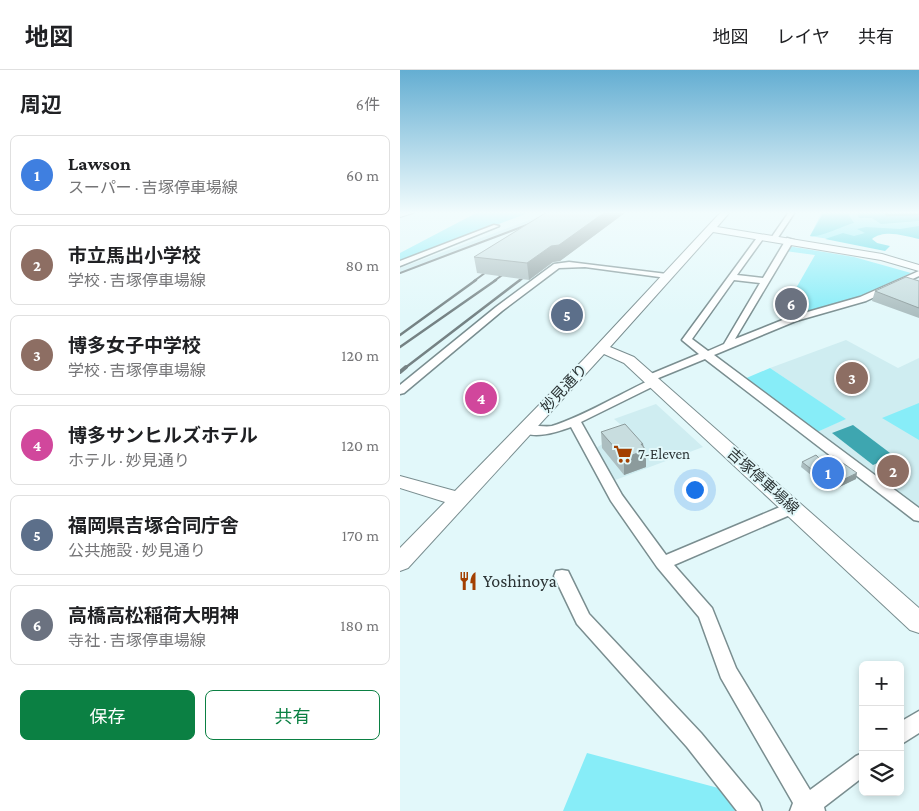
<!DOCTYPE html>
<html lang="ja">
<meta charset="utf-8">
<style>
:root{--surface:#fff;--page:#f2f2f2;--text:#202124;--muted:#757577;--line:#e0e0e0;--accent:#0b8043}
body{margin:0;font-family:"Crimson Pro","Noto Sans JP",serif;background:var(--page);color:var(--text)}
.controls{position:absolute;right:15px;bottom:15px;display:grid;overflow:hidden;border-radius:8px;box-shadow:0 2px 8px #0003}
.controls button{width:45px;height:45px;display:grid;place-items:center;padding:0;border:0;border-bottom:1px solid var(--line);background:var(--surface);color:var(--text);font:25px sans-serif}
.you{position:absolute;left:294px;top:419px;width:18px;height:18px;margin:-12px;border:4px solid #fff;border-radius:50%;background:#1a73e8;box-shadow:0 0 0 8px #1a73e833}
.badge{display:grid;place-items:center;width:32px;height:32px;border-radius:50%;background:var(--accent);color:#fff;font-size:16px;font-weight:700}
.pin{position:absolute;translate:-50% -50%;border:2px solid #fff;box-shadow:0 1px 5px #0006}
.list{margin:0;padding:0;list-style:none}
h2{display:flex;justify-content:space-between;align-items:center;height:65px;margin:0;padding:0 20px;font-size:21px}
h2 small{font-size:16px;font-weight:400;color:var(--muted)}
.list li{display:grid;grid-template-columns:32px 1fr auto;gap:15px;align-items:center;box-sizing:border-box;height:80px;margin:0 10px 10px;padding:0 10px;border:1px solid var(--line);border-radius:8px}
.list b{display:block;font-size:19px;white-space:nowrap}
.list p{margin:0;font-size:16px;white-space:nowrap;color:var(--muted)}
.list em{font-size:16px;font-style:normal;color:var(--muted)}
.actions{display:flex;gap:10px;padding:15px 20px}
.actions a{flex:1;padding:11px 0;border:1px solid var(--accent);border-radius:8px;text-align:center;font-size:18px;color:var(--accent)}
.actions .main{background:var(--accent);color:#fff}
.icon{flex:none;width:28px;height:28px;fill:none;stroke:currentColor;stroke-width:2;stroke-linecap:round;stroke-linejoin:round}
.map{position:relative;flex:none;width:519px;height:741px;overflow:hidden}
header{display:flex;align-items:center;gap:30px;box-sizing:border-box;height:70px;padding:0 25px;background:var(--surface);border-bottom:1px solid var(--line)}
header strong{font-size:24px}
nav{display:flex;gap:28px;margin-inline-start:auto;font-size:18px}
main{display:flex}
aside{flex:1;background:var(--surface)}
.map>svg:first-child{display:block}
.built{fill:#cfedf1}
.green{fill:#87edf8}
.forest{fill:#4dd7e4}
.water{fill:#3ea6b0}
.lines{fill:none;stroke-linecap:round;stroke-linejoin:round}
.stream{stroke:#3ea6b0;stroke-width:2.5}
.street-casing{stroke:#7a8e90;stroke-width:3}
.secondary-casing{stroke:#7a8e90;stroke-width:2}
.street{fill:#fff;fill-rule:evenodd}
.secondary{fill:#fff;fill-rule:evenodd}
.rail-far2{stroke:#758284;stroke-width:2}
.rail-far1{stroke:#758284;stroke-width:2.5}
.rail{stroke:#758284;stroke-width:4}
.wall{fill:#acbec0}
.shaded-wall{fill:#8c9b9c}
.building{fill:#c8dddf;stroke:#8c9b9c}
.labels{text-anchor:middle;stroke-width:4;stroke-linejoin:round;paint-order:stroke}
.street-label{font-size:15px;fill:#2b3334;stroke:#e2f8fa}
.poi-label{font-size:15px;fill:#2b3334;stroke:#e2f8fa;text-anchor:start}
.near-poi-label{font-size:18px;fill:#2b3334;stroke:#e2f8fa;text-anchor:start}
</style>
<header>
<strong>地図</strong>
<nav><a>地図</a><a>レイヤ</a><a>共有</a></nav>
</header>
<main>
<aside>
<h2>周辺<small>6件</small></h2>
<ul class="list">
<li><span class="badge" style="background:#3f7fe0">1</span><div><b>Lawson</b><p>スーパー · 吉塚停車場線</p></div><em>60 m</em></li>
<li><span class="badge" style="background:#8d6e63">2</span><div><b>市立馬出小学校</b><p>学校 · 吉塚停車場線</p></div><em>80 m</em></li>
<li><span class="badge" style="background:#8d6e63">3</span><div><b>博多女子中学校</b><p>学校 · 吉塚停車場線</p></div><em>120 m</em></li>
<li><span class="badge" style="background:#d1479c">4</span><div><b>博多サンヒルズホテル</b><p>ホテル · 妙見通り</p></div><em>120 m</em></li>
<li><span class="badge" style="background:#5c6f8a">5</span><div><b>福岡県吉塚合同庁舎</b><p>公共施設 · 妙見通り</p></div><em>170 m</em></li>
<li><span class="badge" style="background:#6b7280">6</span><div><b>高橋高松稲荷大明神</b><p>寺社 · 吉塚停車場線</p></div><em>180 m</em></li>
</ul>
<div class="actions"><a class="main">保存</a><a>共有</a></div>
</aside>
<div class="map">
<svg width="519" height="741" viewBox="0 0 519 741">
<rect width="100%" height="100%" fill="#e2f8fa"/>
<path class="built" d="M151 142H165L0 204V198Z
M446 270 498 298 519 288V440L415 363 445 349 370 298Z
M256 334 303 377 210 412 193 380 226 359 214 349Z"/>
<path class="green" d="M78 142H131L0 191V183Z
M422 142H519V167L484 161 467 168 477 173 478 177 410 166Z
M388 176 454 187 511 203 458 227 394 245 383 241 415 185 385 181Z
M370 298 446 349 415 363 344 309Z
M519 333V370L482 348Z
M187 683 322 719 335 741H163Z"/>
<path class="forest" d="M424 142H447L454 153C442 156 420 168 410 166Z
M456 142H519V151L481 154 472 148H459Z
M519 156V169C504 166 485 159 472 169L477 173 490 176 485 181 425 169 443 163 454 166 465 163 457 159 466 157 500 159Z"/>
<path class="water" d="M453 355 494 386 473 395 432 363Z"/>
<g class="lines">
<path class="stream" d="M485 142 487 145 519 144"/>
<g class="street-casing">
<path id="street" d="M389 142H395L377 169H373L371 168Z
M94 155 99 156 0 196V191Z
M359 165 365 166 337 205 363 208 387 168 394 170 335 269 390 247 460 227 519 201V206L466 231 396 251 314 285 519 438V451L514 450 305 289 256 309 259 312 258 314 181 352 222 425 266 485 387 434H397L399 438 397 442 274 495 312 538 336 598 410 720 456 686 463 683V707L424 737 425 741H390L393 733 321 608 299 547 257 497 211 431 171 357C157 362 131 371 119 359 126 352 142 358 152 356 182 347 220 324 248 311L245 308 246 306 299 284 282 270ZM334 210 360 213 324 274 308 281 292 269Z
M169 192 267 204 271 206 267 208 185 197 159 198 102 241 4 323 0 324V315L96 237 154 194Z
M162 500 168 501 189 544 301 663 359 733 362 741H337L287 677 177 554 154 506 156 501Z
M519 641V663L500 675V652Z"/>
</g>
<g class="secondary-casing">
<path id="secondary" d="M0 142H16L0 147Z
M321 142H330L317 157 482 184 519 195V201L481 190 313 162 210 277 234 287 519 538V563L510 560 224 293 204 284 8 498 0 501V478L45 432 0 418V406L55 421 184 289Z"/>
</g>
<use href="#street" class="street"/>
<use href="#secondary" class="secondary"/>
<path class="rail-far2" d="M0 203 161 142
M74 211 93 197
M94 211 112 198
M119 211 132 201"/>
<path class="rail-far1" d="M0 265 76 210
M0 277 96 210
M5 298 120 210"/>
<path class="rail" d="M0 302 6 297"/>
</g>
<path class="wall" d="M147 142H226L160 191 153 192 129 210 77 203 74 187Z
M519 211V248L472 231 475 221Z
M201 362 243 374 244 377 246 380V397L224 405 202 378Z
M422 391 456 409 431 421 401 397 402 392Z"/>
<path class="shaded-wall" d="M205 142H226L160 191 153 192 129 210 127 193 151 176Z
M241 374H243L244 381 246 380V397L224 405V388Z
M457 403 456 409 431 421 432 415Z"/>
<path class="building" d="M147 142H205L159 175 151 176 127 193 74 187Z
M506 207 519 211V238L475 221Z
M225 354 243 374H241L246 380 224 388 201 362Z
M416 385 422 391 433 386 457 403 432 415 402 392Z"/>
<linearGradient id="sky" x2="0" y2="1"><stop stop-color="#64aed2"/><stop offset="0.58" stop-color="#f2fcfd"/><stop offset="1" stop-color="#f2fcfd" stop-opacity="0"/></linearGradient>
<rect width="519" height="246" fill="url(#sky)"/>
<defs>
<g id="supermarket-bare" transform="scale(1.5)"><path d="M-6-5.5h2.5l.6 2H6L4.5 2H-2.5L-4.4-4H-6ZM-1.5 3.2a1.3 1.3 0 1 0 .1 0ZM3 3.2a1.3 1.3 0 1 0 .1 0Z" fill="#a34001" stroke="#e2f8fa" stroke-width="2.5" paint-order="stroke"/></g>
<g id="restaurant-bare" transform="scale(1.5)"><path d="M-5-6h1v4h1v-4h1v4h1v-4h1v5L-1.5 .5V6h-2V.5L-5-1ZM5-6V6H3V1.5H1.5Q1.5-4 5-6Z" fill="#a34001" stroke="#e2f8fa" stroke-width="2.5" paint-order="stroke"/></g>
</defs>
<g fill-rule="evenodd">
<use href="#supermarket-bare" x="223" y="384"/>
<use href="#restaurant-bare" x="68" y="511"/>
</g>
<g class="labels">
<g class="street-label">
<text transform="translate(164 318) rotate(-47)" y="5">妙見通り</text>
<text transform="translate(363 411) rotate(42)" y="5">吉塚停車場線</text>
</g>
<g class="poi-label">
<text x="238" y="389">7-Eleven</text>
</g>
<g class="near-poi-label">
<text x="83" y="517">Yoshinoya</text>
</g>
</g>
</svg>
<div class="controls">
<button>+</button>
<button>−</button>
<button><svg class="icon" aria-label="layers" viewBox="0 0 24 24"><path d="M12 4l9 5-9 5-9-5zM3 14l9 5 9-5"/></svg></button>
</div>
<div class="you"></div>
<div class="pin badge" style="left:428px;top:403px;background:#3f7fe0">1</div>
<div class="pin badge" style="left:493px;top:401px;background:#8d6e63">2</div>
<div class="pin badge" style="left:452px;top:308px;background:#8d6e63">3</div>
<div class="pin badge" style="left:81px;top:328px;background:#d1479c">4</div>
<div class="pin badge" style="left:167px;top:245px;background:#5c6f8a">5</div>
<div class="pin badge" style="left:391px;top:234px;background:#6b7280">6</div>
</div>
</main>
